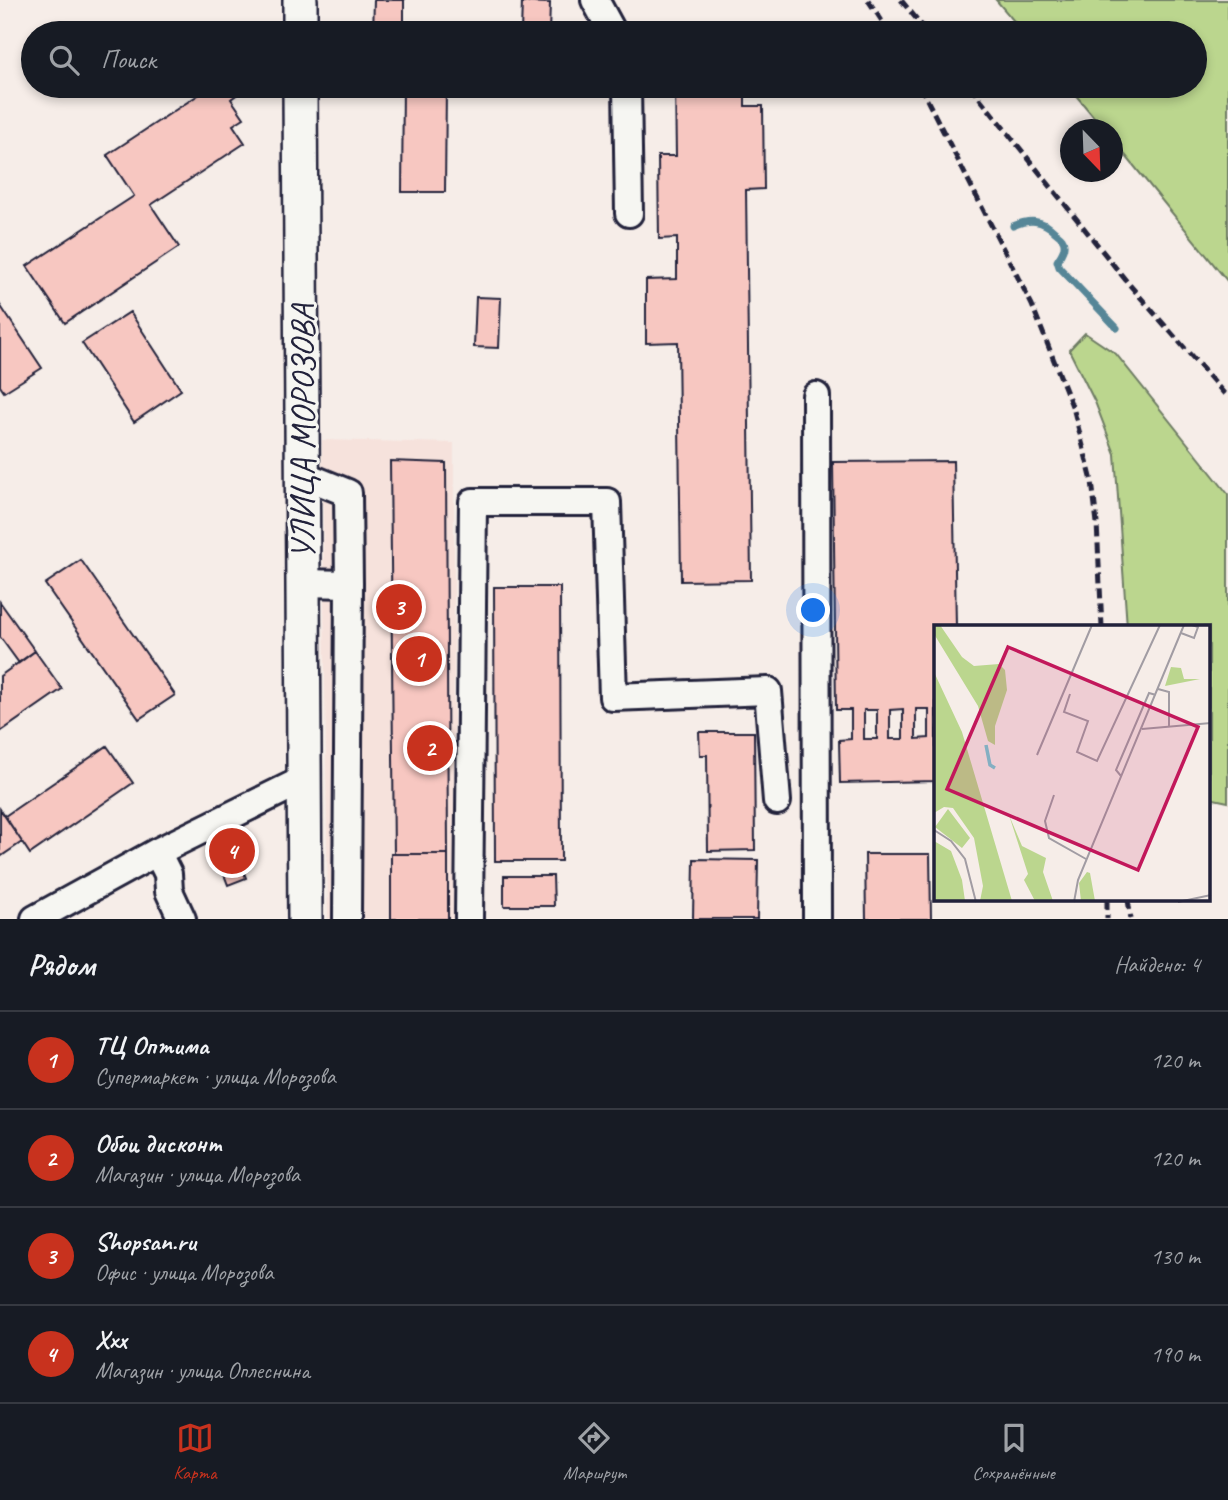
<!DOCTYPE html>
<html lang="ru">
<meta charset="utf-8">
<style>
:root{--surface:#171b24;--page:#242831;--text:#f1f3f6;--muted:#9ea1a6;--line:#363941;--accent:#c8321e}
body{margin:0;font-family:Caveat,sans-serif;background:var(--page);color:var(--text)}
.compass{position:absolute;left:1060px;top:119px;width:63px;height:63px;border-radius:50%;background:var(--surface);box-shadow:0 4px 10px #0003;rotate:157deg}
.you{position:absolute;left:814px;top:611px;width:24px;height:24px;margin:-18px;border:5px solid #fff;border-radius:50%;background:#1a73e8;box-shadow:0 0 0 10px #1a73e833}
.badge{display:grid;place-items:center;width:46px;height:46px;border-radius:50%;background:var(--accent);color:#fff;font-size:23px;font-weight:700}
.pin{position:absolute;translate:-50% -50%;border:4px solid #fff;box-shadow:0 2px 7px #0006}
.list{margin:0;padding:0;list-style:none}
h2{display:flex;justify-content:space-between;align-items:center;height:91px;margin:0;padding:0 28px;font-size:30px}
h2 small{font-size:23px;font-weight:400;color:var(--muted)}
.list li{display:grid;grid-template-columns:46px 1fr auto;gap:21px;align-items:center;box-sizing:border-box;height:98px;padding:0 28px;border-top:2px solid var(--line)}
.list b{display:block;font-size:26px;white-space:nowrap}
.list p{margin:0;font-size:23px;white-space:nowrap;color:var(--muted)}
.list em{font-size:23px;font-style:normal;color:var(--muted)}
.icon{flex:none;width:38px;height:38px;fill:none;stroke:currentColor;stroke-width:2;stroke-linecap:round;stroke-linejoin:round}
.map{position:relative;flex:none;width:1228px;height:919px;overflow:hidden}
.search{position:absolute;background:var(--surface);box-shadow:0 4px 10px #0003;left:21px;right:21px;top:21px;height:77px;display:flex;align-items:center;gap:18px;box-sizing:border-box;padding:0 24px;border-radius:38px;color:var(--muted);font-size:26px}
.sheet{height:483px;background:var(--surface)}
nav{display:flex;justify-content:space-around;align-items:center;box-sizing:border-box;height:98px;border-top:2px solid var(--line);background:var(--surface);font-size:19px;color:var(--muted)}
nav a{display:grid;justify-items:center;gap:4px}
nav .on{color:var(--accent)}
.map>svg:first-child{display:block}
.built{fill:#f6e2dc}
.green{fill:#bbd68e;stroke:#6e7c64;stroke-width:2}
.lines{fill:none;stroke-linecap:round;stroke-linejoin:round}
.stream{stroke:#568697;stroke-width:7}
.building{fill:#f7c7c1;stroke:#22223b;stroke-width:2;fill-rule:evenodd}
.minor-casing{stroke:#22223b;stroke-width:32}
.major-casing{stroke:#22223b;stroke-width:38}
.minor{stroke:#f6f6f2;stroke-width:26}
.major{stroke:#f6f6f2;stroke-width:33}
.rail{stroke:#22223b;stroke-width:5;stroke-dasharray:10 5;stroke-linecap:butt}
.labels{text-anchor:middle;stroke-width:6;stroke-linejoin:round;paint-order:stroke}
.street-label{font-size:35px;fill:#22223b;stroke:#f6f6f2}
.inset-river{fill:none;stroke:#79c9d4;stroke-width:3.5}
.inset-road{fill:none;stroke:#a19ca3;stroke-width:2}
.view{fill:#c2185b;fill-opacity:0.15;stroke:#c2185b;stroke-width:3.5}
.inset-edge{fill:none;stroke:#22223b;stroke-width:3.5}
</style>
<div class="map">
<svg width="1228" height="919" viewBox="0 0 1228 919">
<rect width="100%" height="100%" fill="#f6ede8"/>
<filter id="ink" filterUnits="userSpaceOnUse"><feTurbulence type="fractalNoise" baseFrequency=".0143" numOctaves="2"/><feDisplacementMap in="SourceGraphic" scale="14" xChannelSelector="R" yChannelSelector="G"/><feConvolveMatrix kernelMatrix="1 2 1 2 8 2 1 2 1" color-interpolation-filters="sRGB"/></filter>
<g filter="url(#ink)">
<path class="built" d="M322 440 454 443V919H328Z"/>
<path class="green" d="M996 0H1228V282L1113 140 1112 130 1104 129 1068 86H1195V33H1024Z
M1085 333 1116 354 1228 494V802L1209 798V627H1127L1115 454 1095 402 1069 350Z"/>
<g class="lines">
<path class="stream" d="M1013 226C1029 219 1042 219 1055 232 1060 236 1065 239 1064 246 1064 251 1060 256 1057 261L1059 267 1117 328"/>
</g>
<path class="building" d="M374 0H404V33H373Z
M522 2 550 3 549 33H521Z
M212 86H240L243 90 231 99 244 118 233 125 245 143 151 205 179 247 65 323 27 266 134 196 107 155Z
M403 86H446L445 192H402Z
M519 86H547V91L519 90Z
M675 86H745V106H763L764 189 746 190 751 580 681 581 678 342 646 343V280L677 279V238L659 239 658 156H676Z
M476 297 501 298 499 348 474 347Z
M0 305 42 368 4 392 0 386Z
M130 312 181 390 134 422 82 343Z
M390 461 446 463 448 854H394Z
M953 461 956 627H936V781L840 783 839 740 851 739V710H836L833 462ZM903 709V739H890V710ZM916 709H929V738L916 739ZM864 710H877V739H864Z
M81 560 175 695 139 719 45 584Z
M494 587H560L561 861H495Z
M0 602 35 651 19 663 0 637Z
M35 651 62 689 0 732V676Z
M699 732H754L755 850 708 851 707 755H700Z
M107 746 133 783 30 854 5 816Z
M0 809 22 842 0 857Z
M232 841 246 878 228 885 214 848Z
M391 854H448V919H391Z
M865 854H930L931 919H866Z
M694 859 758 860 757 919H693Z
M504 876H553L554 906H504Z"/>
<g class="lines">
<g class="minor-casing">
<path id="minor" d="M595 0 613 33
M627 86 629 213
M816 396 817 919
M301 474 348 493 349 584 303 583
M157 852 168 874 169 891 182 919
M35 919 157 852 305 779
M347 919 349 584
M469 919 473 502H607L613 697 768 691 777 801"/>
</g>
<g class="major-casing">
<path id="major" d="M300 0V33
M300 86 305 919"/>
</g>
<use href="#minor" class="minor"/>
<use href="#major" class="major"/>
<path class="rail" d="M868 0 890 33
M901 0 928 33
M920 86 1032 305 1074 411 1092 481 1097 523 1102 627
M970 86 1128 283 1228 398
M1107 900V919
M1128 900 1131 919"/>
</g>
</g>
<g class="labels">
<g class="street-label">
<text transform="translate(302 432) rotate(-90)" y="12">УЛИЦА МОРОЗОВА</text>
</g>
</g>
<g transform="translate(934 625)">
<rect width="276" height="276" fill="#f6ede8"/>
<path d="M0 0H6L28 32 40 41 65 39 71 45 73 65 61 101V120L54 116 44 81 0 9ZM237 42 247 43 250 54H266L231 61ZM0 47 28 107 78 276H46L49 261 40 213 19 183 10 182 0 188ZM14 184 36 213 28 223 1 202ZM75 190 88 221 112 233 109 247 119 276H101L90 255 94 249ZM0 216 17 226 28 255 31 276H0ZM153 247 156 248 161 276H147L145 258Z" fill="#bbd68e"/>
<path class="inset-river" d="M52 120 56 140 61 143"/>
<path class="inset-road" d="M247 8 260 13 264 2 258 0M224 64 235 67V102M136 69 130 87 154 96 143 127 163 136 226 0M208 104 277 98M103 130 158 0M188 131 215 68 222 70M187 151 182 145 188 131M120 170 111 196 115 213 152 234M0 205 17 216 31 234 42 277M140 277 144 255 250 0M244 277 277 270"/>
<path class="view" d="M74 22 264 102 204 245 13 164Z"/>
<rect width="276" height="276" class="inset-edge"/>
</g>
</svg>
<svg class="compass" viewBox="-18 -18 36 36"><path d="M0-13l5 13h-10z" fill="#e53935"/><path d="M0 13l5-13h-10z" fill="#9ea1a6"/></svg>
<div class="you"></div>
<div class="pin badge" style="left:419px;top:659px">1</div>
<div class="pin badge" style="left:430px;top:748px">2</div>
<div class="pin badge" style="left:399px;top:607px">3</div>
<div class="pin badge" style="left:232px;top:851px">4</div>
<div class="search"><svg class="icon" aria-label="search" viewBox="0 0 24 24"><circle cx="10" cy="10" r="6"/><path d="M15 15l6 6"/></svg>Поиск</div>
</div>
<section class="sheet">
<h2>Рядом<small>Найдено: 4</small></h2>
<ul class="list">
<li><span class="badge">1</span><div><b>ТЦ Оптима</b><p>Супермаркет · улица Морозова</p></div><em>120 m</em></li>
<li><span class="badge">2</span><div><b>Обои дисконт</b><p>Магазин · улица Морозова</p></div><em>120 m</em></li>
<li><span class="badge">3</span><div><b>Shopsan.ru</b><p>Офис · улица Морозова</p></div><em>130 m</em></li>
<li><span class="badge">4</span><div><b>Xxx</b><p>Магазин · улица Оплеснина</p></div><em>190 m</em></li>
</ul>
</section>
<nav>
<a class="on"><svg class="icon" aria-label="map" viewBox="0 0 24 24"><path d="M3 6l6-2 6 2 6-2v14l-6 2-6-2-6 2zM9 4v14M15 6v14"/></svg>Карта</a>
<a><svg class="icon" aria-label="directions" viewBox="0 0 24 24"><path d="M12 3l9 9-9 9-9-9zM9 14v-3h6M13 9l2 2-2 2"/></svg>Маршрут</a>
<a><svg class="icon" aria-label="saved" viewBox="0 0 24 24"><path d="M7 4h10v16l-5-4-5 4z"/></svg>Сохранённые</a>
</nav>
